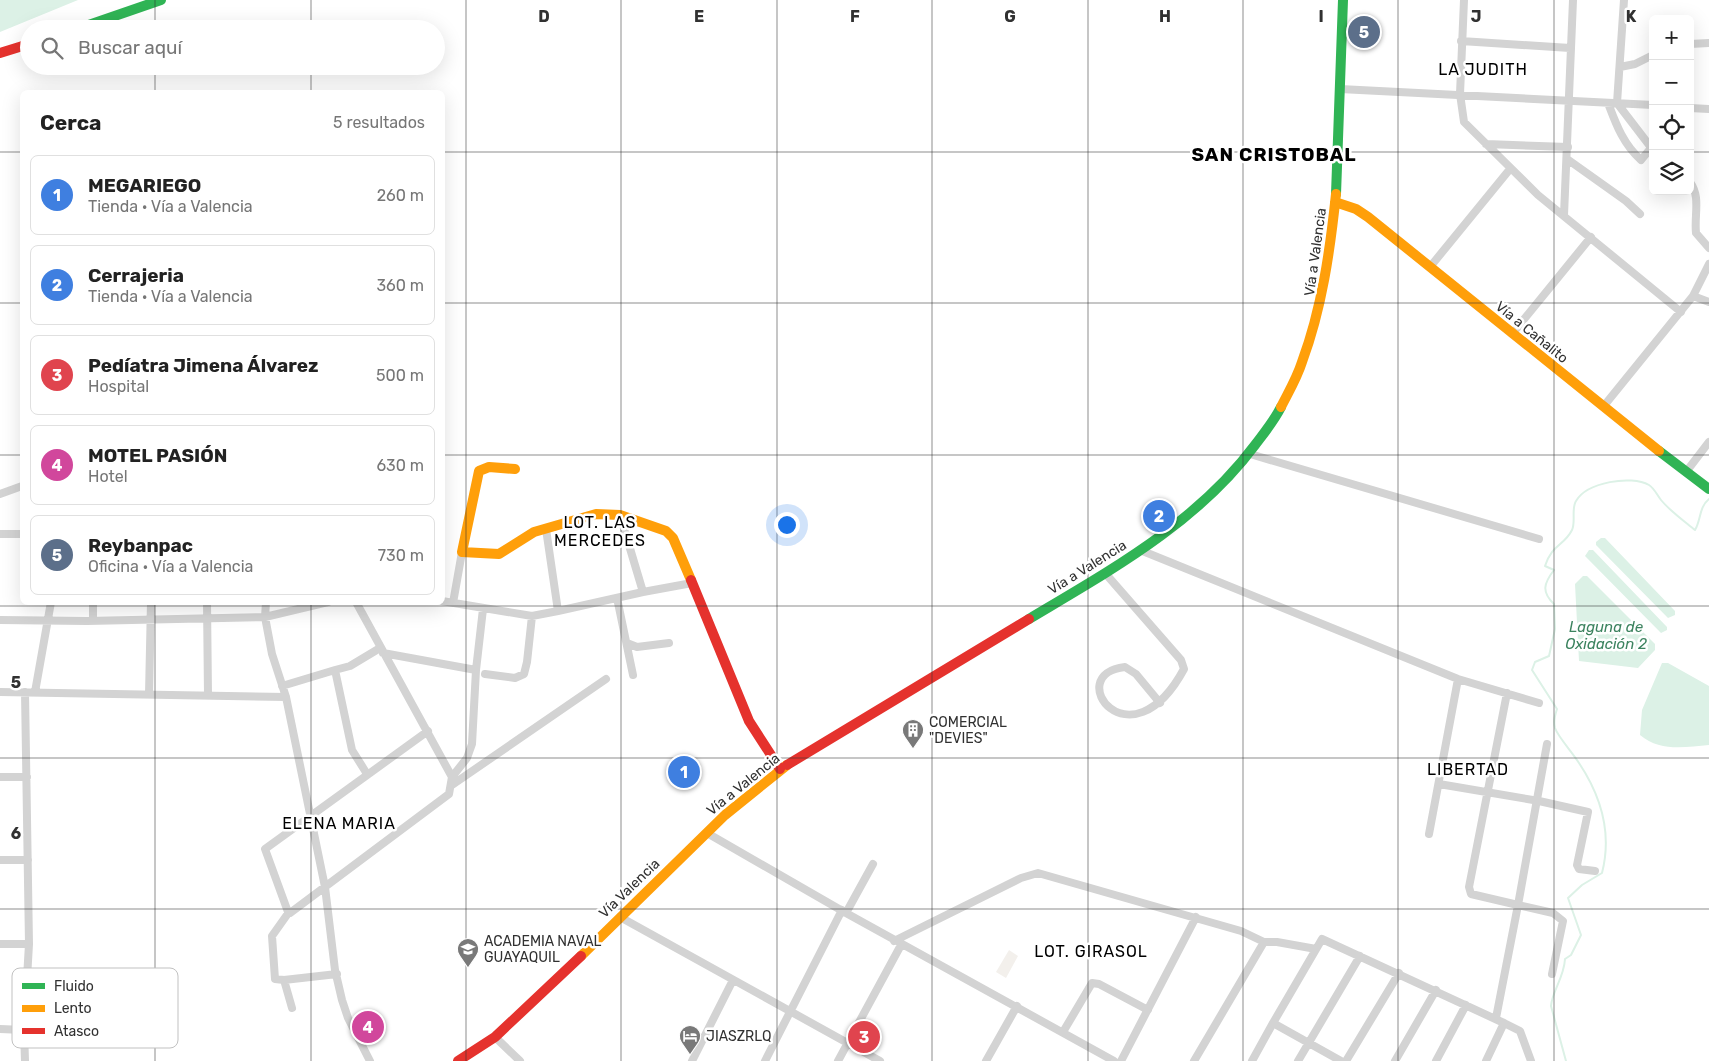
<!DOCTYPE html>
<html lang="es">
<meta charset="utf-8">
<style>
:root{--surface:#fff;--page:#f6f6f6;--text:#222;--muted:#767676;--line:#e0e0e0;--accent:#d93025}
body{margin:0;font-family:Rubik,sans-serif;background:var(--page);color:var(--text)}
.controls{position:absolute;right:15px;top:15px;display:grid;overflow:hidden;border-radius:8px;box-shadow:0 5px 20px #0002}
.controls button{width:45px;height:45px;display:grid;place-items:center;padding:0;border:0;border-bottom:1px solid var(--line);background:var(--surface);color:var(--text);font:25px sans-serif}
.you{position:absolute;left:786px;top:524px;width:18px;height:18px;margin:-12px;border:4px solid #fff;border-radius:50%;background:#1a73e8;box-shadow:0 0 0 8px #1a73e833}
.badge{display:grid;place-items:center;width:32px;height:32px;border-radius:50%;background:var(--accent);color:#fff;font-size:16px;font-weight:700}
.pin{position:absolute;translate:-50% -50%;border:2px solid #fff;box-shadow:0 1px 5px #0006}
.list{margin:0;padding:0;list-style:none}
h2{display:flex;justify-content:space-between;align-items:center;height:65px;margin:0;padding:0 20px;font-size:21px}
h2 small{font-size:16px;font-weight:400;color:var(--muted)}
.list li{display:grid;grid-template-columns:32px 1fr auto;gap:15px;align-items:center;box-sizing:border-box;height:80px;margin:0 10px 10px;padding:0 10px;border:1px solid var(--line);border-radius:8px}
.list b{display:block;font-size:19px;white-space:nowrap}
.list p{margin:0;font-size:16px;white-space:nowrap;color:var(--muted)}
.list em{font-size:16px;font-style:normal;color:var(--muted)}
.icon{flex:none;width:28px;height:28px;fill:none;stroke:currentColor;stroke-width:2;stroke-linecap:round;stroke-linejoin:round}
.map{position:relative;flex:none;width:1709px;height:1061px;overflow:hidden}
.search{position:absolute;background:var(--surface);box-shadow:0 5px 20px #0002;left:20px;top:20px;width:425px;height:55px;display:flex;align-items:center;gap:12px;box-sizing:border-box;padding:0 18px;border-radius:28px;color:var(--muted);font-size:19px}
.panel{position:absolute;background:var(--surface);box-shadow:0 5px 20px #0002;left:20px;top:90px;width:425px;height:515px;border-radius:8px}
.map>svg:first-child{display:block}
.green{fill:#f3f0ec}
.water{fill:#dcf1e6}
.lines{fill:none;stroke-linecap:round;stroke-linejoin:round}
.stream{stroke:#dcf1e6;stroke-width:2}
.street{stroke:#d3d3d3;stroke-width:8}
.fast{stroke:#30b455;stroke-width:10}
.slow{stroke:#ff9f0a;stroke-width:10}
.jam{stroke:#e5322d;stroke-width:10}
.grid{fill:none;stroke:#313131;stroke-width:1;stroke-opacity:0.55}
.labels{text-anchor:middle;stroke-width:5;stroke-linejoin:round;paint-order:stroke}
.street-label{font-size:14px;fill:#313131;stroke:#fff}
.poi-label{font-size:14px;fill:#313131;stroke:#fff;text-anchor:start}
.water-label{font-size:15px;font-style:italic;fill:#3c835f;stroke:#fff}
.quarter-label{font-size:16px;letter-spacing:1px;fill:#000;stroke:#fff}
.district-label{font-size:19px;font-weight:bold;letter-spacing:1px;fill:#000;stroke:#fff}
.key{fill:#fff;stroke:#c1c1c1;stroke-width:1}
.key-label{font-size:14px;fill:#313131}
.grid-label{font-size:16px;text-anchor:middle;font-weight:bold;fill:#313131;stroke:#fff;stroke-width:5;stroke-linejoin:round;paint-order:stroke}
</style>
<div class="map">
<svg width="1709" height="1061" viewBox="0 0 1709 1061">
<rect width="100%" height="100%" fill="#fff"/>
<path class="green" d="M1009 950 1018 956 1006 978 996 972Z"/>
<path class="water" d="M0 0H78L0 32Z
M1601 538H1605L1675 611V615L1668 618 1596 545V542Z
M1589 550H1593L1667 627V630L1661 633 1585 556Z
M1583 576H1587L1655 644V650L1638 668 1579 661 1575 584Z
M1662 663H1668L1709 686V745C1685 747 1660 752 1640 735L1642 710Z"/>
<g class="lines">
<path class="stream" d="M1566 1061 1551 1006C1552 991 1564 978 1565 959L1571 955 1581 935 1568 898 1582 885 1602 873C1612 834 1601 796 1579 763 1573 753 1558 737 1555 728 1553 721 1555 715 1557 709L1532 670 1535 662 1549 656 1555 629 1554 604C1541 592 1544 583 1554 570L1545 566C1552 544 1564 546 1572 530 1576 522 1571 509 1576 501 1587 482 1631 475 1649 485 1654 488 1657 495 1661 500 1670 511 1684 521 1695 530 1701 520 1699 507 1709 499"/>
<path class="street" d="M1464 0 1460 94 1464 122 1538 195 1681 312
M1624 0 1617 103 1653 150
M1461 41 1570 48
M1690 44 1709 43
M1620 67 1635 64 1653 55
M1340 89 1653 105
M1608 103C1616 124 1623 144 1641 160L1651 148
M1690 108 1709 109
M1486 144 1568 147
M1567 159 1626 201 1640 214
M1690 182C1701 197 1694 215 1696 233L1709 248
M1564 215 1573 0
M1430 267 1510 169
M1693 296 1709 302
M1512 334 1591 237
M1603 407 1693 296 1709 264
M1250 454 1539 539
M1686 472 1709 442
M0 494 22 486
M620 515 643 592 692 583
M546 529 558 611 643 592
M0 534H22
M1140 550 1458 679 1539 703
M1105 573 1181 660 1184 669C1130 769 1061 674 1125 667L1136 674 1160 703
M617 598 633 675
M442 601 532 616 558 611
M93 602V621
M207 602 208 695
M266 602 265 617 272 654 286 697 325 887 335 970 342 1000 348 1018 370 1061
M356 602 452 777 467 758 472 744 476 670 483 609
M453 603 462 552
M0 620 87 621 265 617 328 602
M627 643 637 647 669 643
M383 653 476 670
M335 670 350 666 380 648
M485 674 515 678 524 674 527 662 532 616
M282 686 335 670 352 750 367 774
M0 692 286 697
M25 692 29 944 24 1030 25 1061
M35 692 51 602
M149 694 151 602
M428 731 265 849 288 912 290 913 449 794 452 777
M1547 744 1518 905 1553 913 1563 921 1552 974
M0 777H27
M1439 784 1539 801 1588 812 1577 865 1579 869 1595 871
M452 785 606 679
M707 833 846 913 873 864
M1429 834 1458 679
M0 860H28
M289 912 272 936 275 979 284 980 292 1008
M846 913 1114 1061
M620 917 880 1061
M894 941 1021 878 1038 873 1241 931 1264 942H1277L1316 949
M0 944H29
M284 980 337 974
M1496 1018 1518 905 1471 894 1469 887 1507 693
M1273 1023 1322 939 1504 1023 1486 1061
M1504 1023 1520 1031 1531 1061
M0 1029 24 1030
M1063 1032 1092 983 1099 984 1148 1010
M495 1037 520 1061
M692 1061 733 980
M765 1061 842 910
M838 1061 901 945
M986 1061 1017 1006
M1121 1061 1196 917
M1194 1061 1264 942
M1252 1061 1273 1023 1341 1061
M1298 1061 1360 956
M1346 1061 1399 973
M1395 1061 1436 990
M1436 1061 1466 1005"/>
<path class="fast" d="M77 29 161 0
M1336 194 1343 0
M1659 451 1709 489
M1029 619C1111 570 1197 523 1255 445 1264 433 1274 421 1281 407"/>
<path class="slow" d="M1335 202 1356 209 1368 217 1659 451
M1281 407C1288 393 1297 378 1302 362 1322 308 1330 251 1336 194
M515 469 489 467 479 471 462 552 499 554 534 532 596 514 620 515 666 531 673 538 691 580
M581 956 725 815 787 765"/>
<path class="jam" d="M0 53 29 44
M691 580 749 721 780 769
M787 765 1029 619
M458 1061 495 1037 581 956"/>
</g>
<path class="grid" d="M155 0V29M311 0V29M466 0V1061M621 0V1061M777 0V1061M932 0V1061M1088 0V1061M1243 0V1061M1398 0V1061M1554 0V1061M155 66V92M311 66V92M0 152H22M442 152H1653M1690 152H1709M0 303H22M442 303H1709M0 455H22M442 455H1709M155 602V1061M311 602V1061M0 606H1709M0 758H1709M0 909H1709"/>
<defs>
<g id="building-pin" transform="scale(1.125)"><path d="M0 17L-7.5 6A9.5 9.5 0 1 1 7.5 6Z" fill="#797979" stroke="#fff"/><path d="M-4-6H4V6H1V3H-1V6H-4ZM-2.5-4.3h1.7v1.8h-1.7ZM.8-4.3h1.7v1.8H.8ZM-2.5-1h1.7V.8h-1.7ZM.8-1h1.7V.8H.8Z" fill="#fff"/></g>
<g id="university-pin" transform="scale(1.125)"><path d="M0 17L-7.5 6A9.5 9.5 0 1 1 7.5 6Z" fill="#797979" stroke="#fff"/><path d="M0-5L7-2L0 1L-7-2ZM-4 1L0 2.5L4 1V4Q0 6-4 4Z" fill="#fff"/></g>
<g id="hotel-pin" transform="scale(1.125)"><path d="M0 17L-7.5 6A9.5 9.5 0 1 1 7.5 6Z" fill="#797979" stroke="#fff"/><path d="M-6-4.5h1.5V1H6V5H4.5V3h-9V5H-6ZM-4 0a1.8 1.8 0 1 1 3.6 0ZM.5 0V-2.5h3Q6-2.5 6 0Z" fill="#fff"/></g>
</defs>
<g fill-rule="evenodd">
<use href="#building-pin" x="913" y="730"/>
<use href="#university-pin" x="468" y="949"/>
<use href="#hotel-pin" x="690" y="1036"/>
</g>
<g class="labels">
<g class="street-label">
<text transform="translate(1315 252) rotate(-82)" y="5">Vía a Valencia</text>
<text transform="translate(1532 332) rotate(39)" y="5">Vía a Cañalito</text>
<text transform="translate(1087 567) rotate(-32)" y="5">Vía a Valencia</text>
<text transform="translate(743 784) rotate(-39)" y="5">Vía a Valencia</text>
<text transform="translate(629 888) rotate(-44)" y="5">Vía Valencia</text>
</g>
<g class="poi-label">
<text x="929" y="727">COMERCIAL<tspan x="929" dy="16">"DEVIES"</tspan></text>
<text x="484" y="946">ACADEMIA NAVAL<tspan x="484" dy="16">GUAYAQUIL</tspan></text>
<text x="706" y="1041">JIASZRLQ</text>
</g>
<g class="water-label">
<text x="1606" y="632">Laguna de<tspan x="1606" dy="17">Oxidación 2</tspan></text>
</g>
<g class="quarter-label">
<text x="1483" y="75">LA JUDITH</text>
<text x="600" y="528">LOT. LAS<tspan x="600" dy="18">MERCEDES</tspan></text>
<text x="1468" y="775">LIBERTAD</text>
<text x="339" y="829">ELENA MARIA</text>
<text x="1091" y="957">LOT. GIRASOL</text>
</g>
<g class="district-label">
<text x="1274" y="161">SAN CRISTOBAL</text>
</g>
</g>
<rect x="12" y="968" width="166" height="80" rx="8" class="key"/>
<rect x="22" y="983" width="23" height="6" fill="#30b455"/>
<rect x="22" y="1005" width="23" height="7" fill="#ff9f0a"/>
<rect x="22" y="1028" width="23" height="6" fill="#e5322d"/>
<g class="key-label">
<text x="54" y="991">Fluido</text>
<text x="54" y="1013">Lento</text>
<text x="54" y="1036">Atasco</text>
</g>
<g class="grid-label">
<text x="544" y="22">D</text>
<text x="699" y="22">E</text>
<text x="855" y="22">F</text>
<text x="1010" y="22">G</text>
<text x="1165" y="22">H</text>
<text x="1321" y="22">I</text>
<text x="1476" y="22">J</text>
<text x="1631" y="22">K</text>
<text x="16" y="688">5</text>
<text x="16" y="839">6</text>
</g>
</svg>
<div class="controls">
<button>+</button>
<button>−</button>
<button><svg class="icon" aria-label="locate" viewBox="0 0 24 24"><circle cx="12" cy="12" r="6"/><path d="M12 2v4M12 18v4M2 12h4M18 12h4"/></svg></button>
<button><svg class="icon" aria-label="layers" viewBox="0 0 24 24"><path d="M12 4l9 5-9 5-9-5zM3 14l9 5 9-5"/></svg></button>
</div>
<div class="you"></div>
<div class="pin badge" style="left:684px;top:772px;background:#3f7fe0">1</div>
<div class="pin badge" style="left:1159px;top:516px;background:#3f7fe0">2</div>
<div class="pin badge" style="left:864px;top:1037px;background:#e0444e">3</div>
<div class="pin badge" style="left:368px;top:1027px;background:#d1479c">4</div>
<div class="pin badge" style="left:1364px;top:32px;background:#5c6f8a">5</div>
<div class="search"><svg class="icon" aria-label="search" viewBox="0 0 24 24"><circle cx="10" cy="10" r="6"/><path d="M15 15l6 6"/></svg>Buscar aquí</div>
<section class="panel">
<h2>Cerca<small>5 resultados</small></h2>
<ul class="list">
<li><span class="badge" style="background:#3f7fe0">1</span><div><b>MEGARIEGO</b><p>Tienda · Vía a Valencia</p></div><em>260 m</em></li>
<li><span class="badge" style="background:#3f7fe0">2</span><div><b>Cerrajeria</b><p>Tienda · Vía a Valencia</p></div><em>360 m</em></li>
<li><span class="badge" style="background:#e0444e">3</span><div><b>Pedíatra Jimena Álvarez</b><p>Hospital</p></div><em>500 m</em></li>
<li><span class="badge" style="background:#d1479c">4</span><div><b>MOTEL PASIÓN</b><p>Hotel</p></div><em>630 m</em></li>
<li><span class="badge" style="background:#5c6f8a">5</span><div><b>Reybanpac</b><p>Oficina · Vía a Valencia</p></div><em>730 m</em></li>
</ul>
</section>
</div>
